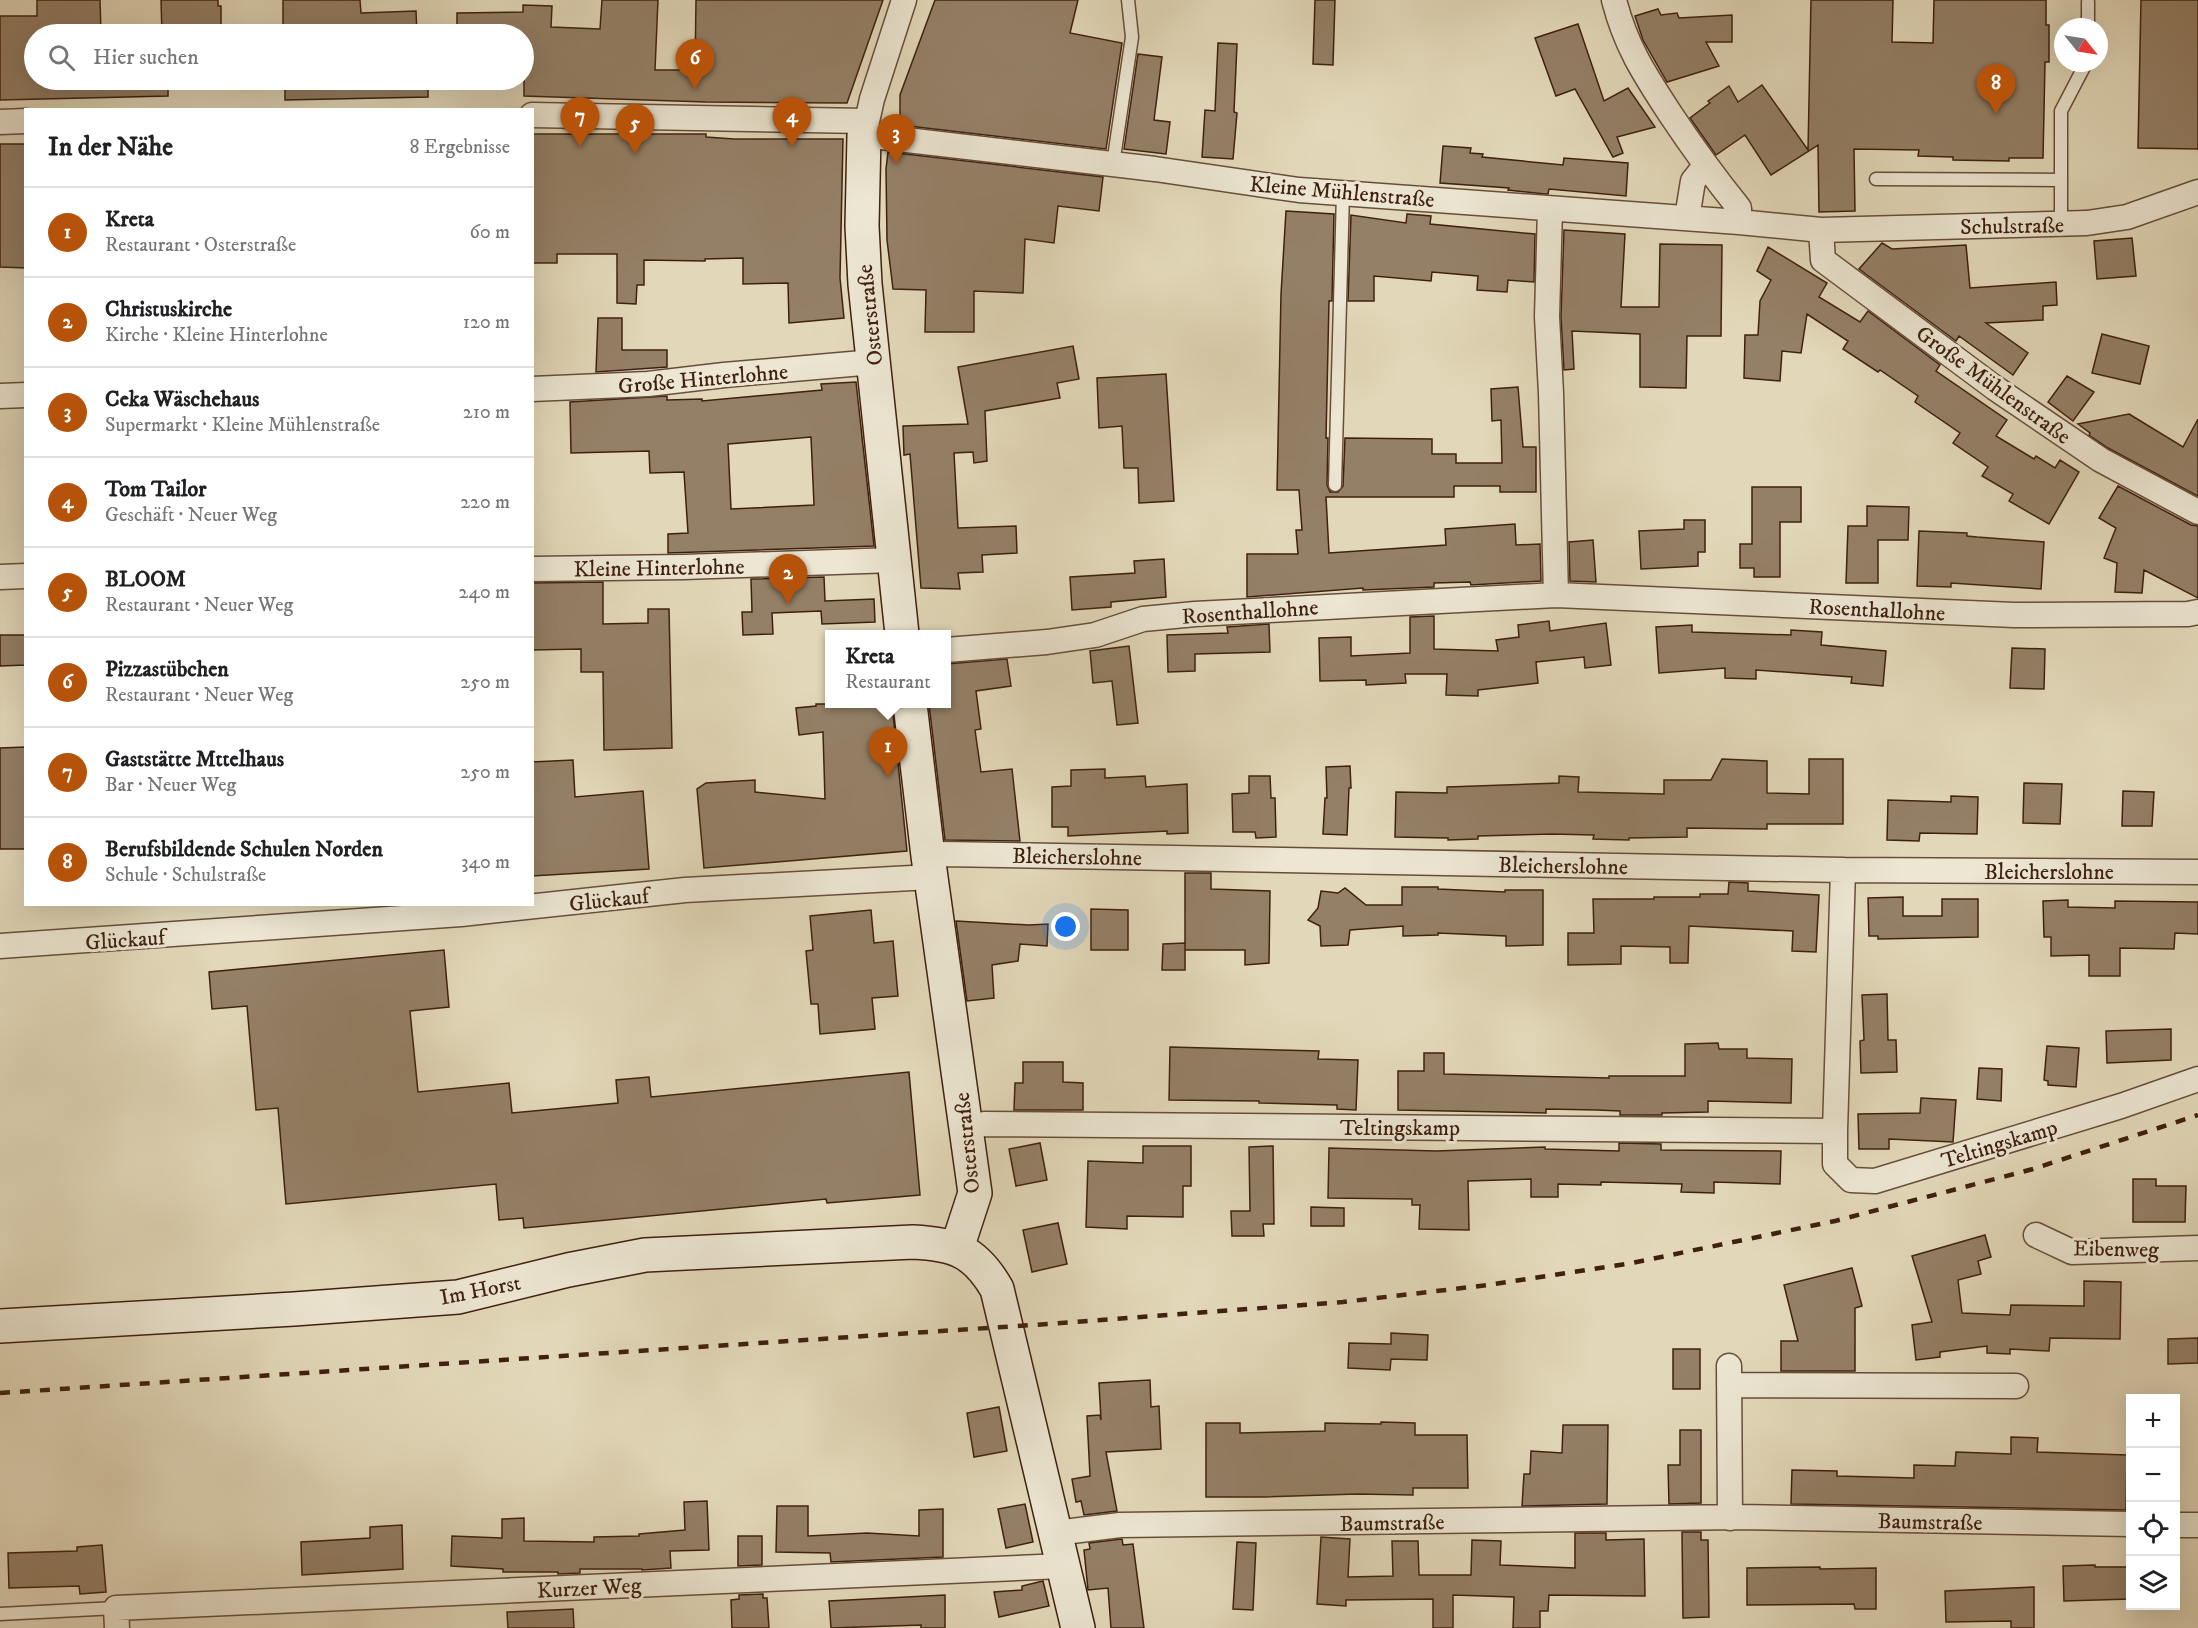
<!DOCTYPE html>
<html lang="de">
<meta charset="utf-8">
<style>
:root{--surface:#fff;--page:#f6f6f6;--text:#202124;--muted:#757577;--line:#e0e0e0;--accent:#b45309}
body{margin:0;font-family:"IM FELL DW Pica",serif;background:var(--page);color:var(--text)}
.controls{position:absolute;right:18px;bottom:18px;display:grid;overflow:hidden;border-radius:0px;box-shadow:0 6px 24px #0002}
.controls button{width:54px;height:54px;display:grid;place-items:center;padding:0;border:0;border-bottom:2px solid var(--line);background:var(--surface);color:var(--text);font:30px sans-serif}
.compass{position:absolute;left:2054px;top:18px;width:54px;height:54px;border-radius:50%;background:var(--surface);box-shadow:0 6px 24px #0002;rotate:120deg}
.you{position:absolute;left:1066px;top:927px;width:21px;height:21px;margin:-15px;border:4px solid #fff;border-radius:50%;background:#1a73e8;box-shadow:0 0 0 9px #1a73e833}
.badge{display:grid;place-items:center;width:39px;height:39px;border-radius:50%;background:var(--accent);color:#fff;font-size:20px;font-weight:700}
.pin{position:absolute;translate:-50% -50px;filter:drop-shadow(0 2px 3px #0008)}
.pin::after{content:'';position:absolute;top:32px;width:21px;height:18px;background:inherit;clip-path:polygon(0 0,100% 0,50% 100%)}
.popup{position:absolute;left:825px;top:630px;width:126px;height:78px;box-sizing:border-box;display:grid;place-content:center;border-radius:0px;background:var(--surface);filter:drop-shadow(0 2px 4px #0005);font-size:20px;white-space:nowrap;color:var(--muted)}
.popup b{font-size:22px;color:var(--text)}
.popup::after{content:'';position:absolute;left:50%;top:100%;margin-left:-12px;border:12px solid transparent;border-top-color:var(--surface)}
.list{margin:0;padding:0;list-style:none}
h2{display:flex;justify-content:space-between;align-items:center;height:78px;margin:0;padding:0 24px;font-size:26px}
h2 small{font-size:20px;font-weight:400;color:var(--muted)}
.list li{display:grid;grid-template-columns:39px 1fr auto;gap:18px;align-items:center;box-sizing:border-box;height:90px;padding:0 24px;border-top:2px solid var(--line)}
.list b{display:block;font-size:22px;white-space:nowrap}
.list p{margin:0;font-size:20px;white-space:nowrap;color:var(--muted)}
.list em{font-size:20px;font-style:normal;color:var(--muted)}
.icon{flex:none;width:33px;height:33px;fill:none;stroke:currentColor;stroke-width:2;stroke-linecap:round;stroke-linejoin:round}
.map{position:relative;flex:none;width:2198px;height:1628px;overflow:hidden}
.search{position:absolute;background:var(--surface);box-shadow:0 6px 24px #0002;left:24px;top:24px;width:510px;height:66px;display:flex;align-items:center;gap:15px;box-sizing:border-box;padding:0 21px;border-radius:33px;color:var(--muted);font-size:22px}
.panel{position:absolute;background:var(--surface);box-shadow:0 6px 24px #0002;left:24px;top:108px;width:510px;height:798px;border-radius:0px}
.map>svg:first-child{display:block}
.building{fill:#948067;stroke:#3f200f;stroke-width:1.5;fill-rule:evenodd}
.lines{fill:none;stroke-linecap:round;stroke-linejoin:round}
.lane-casing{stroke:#684e3a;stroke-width:15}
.street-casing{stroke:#684e3a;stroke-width:27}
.secondary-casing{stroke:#3f200f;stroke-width:36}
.lane{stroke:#ece6d2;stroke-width:12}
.street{stroke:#ece6d2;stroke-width:24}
.secondary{stroke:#ece6d2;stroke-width:33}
.rail{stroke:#3f200f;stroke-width:4.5;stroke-dasharray:10 10;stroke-linecap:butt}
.labels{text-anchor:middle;stroke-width:6;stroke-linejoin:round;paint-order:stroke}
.street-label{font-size:22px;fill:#3f200f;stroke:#ece6d2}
</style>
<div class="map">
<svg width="2198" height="1628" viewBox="0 0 2198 1628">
<rect width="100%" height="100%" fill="#e2d8b9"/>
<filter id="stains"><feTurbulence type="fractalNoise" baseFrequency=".00333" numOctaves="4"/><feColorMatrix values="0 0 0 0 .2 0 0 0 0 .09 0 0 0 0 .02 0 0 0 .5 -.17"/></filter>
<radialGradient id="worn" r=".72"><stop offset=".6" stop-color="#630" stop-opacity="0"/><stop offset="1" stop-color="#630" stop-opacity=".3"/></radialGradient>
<path class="building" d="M37 0H100L101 34H34V80H168V96L0 100V16H37Z
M161 0H218V6H221V34H162Z
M283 0H360L361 13 416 11 417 34H283Z
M602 0H658L655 70H695L696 0H883L847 103 706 102 524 96V34H457V13L523 12V5L552 6 551 27 600 29Z
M935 0H1078L1070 33 1122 43 1106 149 900 125V95Z
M1315 0H1335L1333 65 1313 64Z
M1811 0H1893L1892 42 1933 43 1934 0H2046V25H2049V62H2045L2043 158H2009V161L1953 160V157L1918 156 1919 150 1854 149 1855 211 1819 212 1818 145 1771 175 1745 135 1716 155 1690 118 1710 103 1708 101 1729 86 1738 102 1762 85 1808 150Z
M2141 0H2198V149L2138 148Z
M1658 9 1661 15 1677 13 1679 18 1732 15V42H1706L1719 66 1667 82 1643 40 1635 16Z
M1578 24 1604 101 1628 88 1655 127 1617 137 1623 153 1613 157 1575 89 1556 96 1535 38Z
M1218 43 1237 44 1234 112 1237 113 1233 159 1202 157 1205 110 1215 111Z
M1138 54 1162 57 1154 120 1170 122 1166 154 1124 149Z
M285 80H428V97L285 100Z
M532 134H706V137L734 139H843L840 278 844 318 789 323 788 283 743 284V258L705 259V261L644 260V285H637L636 304 617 303V254H557V263H532Z
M0 144H26V268L0 267Z
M1443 146 1471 148 1470 153 1483 154 1482 157 1563 165 1564 158 1628 163 1626 196 1549 189 1548 194H1545L1508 190 1509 188 1440 183Z
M888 152 1103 177 1099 211 1058 206 1054 243 1025 239 1023 293 974 291V332H925L926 290 893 289 887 240 886 169Z
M1286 211 1334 214 1332 301H1329L1326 438H1328L1327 485 1330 492H1338L1343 486 1345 438 1432 439V454H1456V463H1502L1501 420 1492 421 1491 389 1518 387 1523 447H1536V492H1500V486H1454V497H1326L1329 553 1446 545 1445 529 1515 524 1516 545 1540 544 1541 581 1471 585 1470 582 1434 583V587L1363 590V588L1247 597V554H1298L1296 530H1302L1299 490H1277L1281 294Z
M1407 214 1431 216 1430 224 1535 234 1534 282 1508 280 1507 292 1477 290 1478 276 1432 272 1431 281 1374 276V301H1348L1351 215 1406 223Z
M1564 230 1625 234 1621 307H1659L1660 244 1722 245 1721 336H1687L1686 388 1640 387V334L1572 331 1574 369 1564 370 1561 317Z
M2132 238 2136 276 2097 279 2094 241Z
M1882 243 1892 249 1966 245 1970 288 2056 282 2057 305 2043 306V320L1986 323 2028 353 2013 375 1959 336 1956 341 1859 269Z
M1768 247 1827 283 1819 297 1860 322 1868 311 1940 365 1936 371 2007 420 1996 436 2034 459 2036 456 2055 468 2060 460 2079 472 2049 524 2009 501 2013 494 1982 476 1988 467 1953 443 1960 433 1915 402 1918 396 1880 370 1878 372 1843 349 1848 341 1807 314 1801 353 1782 351 1780 381 1744 378 1745 335H1758L1760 301 1771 280 1757 271Z
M598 318H622V350H667V367L596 372Z
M2102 334 2149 346 2140 384 2092 373Z
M1073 346 1079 379 1057 383 1060 398 985 411 987 461 974 463 973 452 954 453 958 528 1016 526 1017 553 982 555 983 572 958 573 960 589 921 588 910 454 904 455 903 426 968 424 958 367Z
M1166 374 1174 501 1139 503 1138 468H1124L1122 426 1099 428 1097 378Z
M2067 376 2094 392 2073 421 2048 402Z
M856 382 874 546 668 553V534L688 533 684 472 650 473 649 451 571 453 570 402 667 396V400L702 399V401L822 390 821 384ZM811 437 814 505 731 509 728 444Z
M2129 414 2183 447 2198 419V496L2108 448 2089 435 2090 433 2078 424Z
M2118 486 2191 525 2198 526V598L2144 570 2142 593 2115 592 2117 563 2104 558 2116 528 2099 518Z
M1752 487H1801V522H1780V577H1754V568H1740V544H1752Z
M1867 506 1909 507 1908 540H1878V583H1846L1848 526H1867Z
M1684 520H1705V552H1698V566L1641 569 1639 531 1684 529Z
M1919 531 1967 533V536L1977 537 2044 542 2041 589 1951 583V587L1917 586Z
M1593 540 1596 582 1570 581 1569 542Z
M1164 559 1166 597 1111 602V607L1072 610 1070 577 1135 573 1134 561Z
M824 577 825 601 874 599 875 622 822 624 821 611 772 613 773 634 743 635 742 612H752L751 579Z
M603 582V624L648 623V609H669L672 748 604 750 603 672H581V649L532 650V583Z
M1434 616V649L1498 651 1496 640 1519 637 1518 625 1549 621 1550 631 1606 623 1611 665 1585 668 1584 657 1536 662 1538 683 1478 690V696L1446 695 1447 674H1405L1406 683 1366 685V680L1320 681 1319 638 1351 637V656L1410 653V617Z
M1269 624 1270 652 1195 654V671L1168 672 1167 635 1228 633 1227 627Z
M1692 625V632L1791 635V630L1822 632 1821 645 1886 651 1883 686 1851 683 1852 677 1756 670V679L1725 678V668L1659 673 1656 627Z
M0 635H26V665L0 666Z
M1129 646 1138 723 1117 725 1112 681 1093 683 1090 651Z
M2012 648 2045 649 2044 689 2010 688Z
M1007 659 1011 686 976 691 981 729 975 730 981 772 1012 769 1020 841 945 840 929 704H946V664Z
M816 704H892L907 851 704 868 697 789 706 783 755 780V792L825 799 823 732 799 735 796 708 816 706Z
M26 747V849H0V748Z
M1722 759 1767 761V793L1809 794V759H1843V824H1767V829L1687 828V837L1629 838V840L1593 839 1594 835 1552 834 1478 836V839L1448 840V838L1395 837 1396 792 1447 793V787L1559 783V776L1579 777 1578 792 1664 794V780H1711Z
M573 760 575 797 643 791 649 869 532 876V762Z
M1350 766 1351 788H1349L1347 835 1323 834 1325 798H1327L1326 767Z
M1105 769V778L1145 776 1146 787 1187 784 1188 833 1167 834V831L1068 836V827H1052V787L1071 786V770Z
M1249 776H1270L1271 798H1275L1276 837 1256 838 1255 832H1233L1232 794 1249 793Z
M2024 783 2062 784 2060 824 2023 823Z
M2123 791 2154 792 2152 826H2122Z
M1951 796 1978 797 1977 834 1920 833 1919 841 1887 840 1888 800 1951 802Z
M1185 873H1211V889L1270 891 1269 963 1245 965V950H1185Z
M1729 882 1748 883V891L1819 895 1816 952 1792 951 1793 931 1689 926 1688 963H1670V947L1621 946V964L1568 965V933H1594L1593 899H1654V897H1700V894H1728Z
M1402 887H1438V889L1505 892V890H1543V945L1506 946V936L1438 933V935L1403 936V926L1350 930 1348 945 1321 946 1320 926 1308 920 1318 908 1321 891 1338 893 1345 888 1366 905H1402Z
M1903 897V916H1942V899H1978V937L1878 939V936H1869L1868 898Z
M2068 900V907L2115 908V901L2198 902V934L2175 933 2174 949 2120 948V976H2089V955L2051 956V937H2044L2043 901Z
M1091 909 1128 910V950H1091Z
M871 910 874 943 893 941 898 996 872 998 875 1029 820 1034 818 1004H811L806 951 813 950 810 916Z
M956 921 1029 925 1048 924 1047 946 1020 944 1018 961 992 965 994 998 967 1001Z
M1185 943V970H1162L1163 944Z
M444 950 449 1007 410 1011 418 1092 509 1083 512 1113 618 1103 616 1080 649 1077 651 1097 909 1072 920 1195 827 1203 826 1199 524 1228 523 1218 499 1220 496 1184 286 1204 278 1108 256 1110 247 1006 212 1009 209 972Z
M1887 994 1888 1040H1896L1897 1072 1861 1073 1860 1041 1864 1040 1862 995Z
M2171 1029V1060L2107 1063 2106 1031Z
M1718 1043 1719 1049H1747V1058L1792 1059 1791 1103 1708 1101V1112L1662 1113V1115H1620V1111L1597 1110 1546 1109V1113L1398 1110V1071H1424V1053H1444V1074L1609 1078V1076H1685V1044Z
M2047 1046 2079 1048 2076 1087 2048 1085V1081L2044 1080Z
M1170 1047 1319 1051 1318 1059 1358 1060 1356 1110 1337 1109V1105L1259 1103V1101L1169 1100Z
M1023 1062H1063V1082L1083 1083V1110H1014L1015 1083H1023Z
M1979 1068 2002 1069 2001 1101 1977 1099Z
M1921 1098 1956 1100 1953 1142 1889 1139V1149H1859L1858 1114 1920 1113Z
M1040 1143 1047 1180 1016 1186 1009 1149Z
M1619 1143 1661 1144V1150L1781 1151 1780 1184 1714 1182V1193L1681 1192 1682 1184 1601 1182V1185L1558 1184V1197H1531V1179L1468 1181 1469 1230 1419 1229 1420 1205H1412V1199L1328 1198 1329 1148 1436 1151 1545 1147V1149L1619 1151Z
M1143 1146H1191V1186H1183V1217L1127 1216V1229L1086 1227 1088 1161 1143 1163Z
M1273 1146 1274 1224H1263L1264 1236H1232L1231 1211H1250L1249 1147Z
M2133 1179H2156V1186H2186L2185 1222H2133Z
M1311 1207 1344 1208V1226H1311Z
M1058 1223 1067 1264 1032 1272 1023 1230Z
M1985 1235 1991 1257 1978 1261 1981 1274 1958 1280 1962 1313 2010 1315 2011 1305 2084 1306V1281L2121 1282 2120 1339 2050 1338 2049 1351 2010 1349V1354L1987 1353V1346L1940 1352V1357L1916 1360 1912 1325 1932 1322 1912 1256Z
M1852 1268 1862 1306 1855 1308V1371H1781V1341H1798L1784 1285Z
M1391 1333 1428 1335 1427 1360 1391 1359 1390 1370 1348 1368 1349 1343 1391 1344Z
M2198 1338V1363L2168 1364V1339Z
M1673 1349H1700V1389H1673Z
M1150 1380 1151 1407 1159 1406 1161 1449 1106 1452 1117 1511 1084 1515 1081 1501 1076 1502 1072 1479 1090 1476 1087 1416 1100 1415 1101 1420 1099 1383Z
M999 1407 1007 1451 974 1457 967 1413Z
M1381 1422 1415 1423V1435H1467L1468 1488H1413V1495L1357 1494 1265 1497H1206V1423H1240V1433L1325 1431V1423L1381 1424Z
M1563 1425H1608L1607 1504 1522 1506 1524 1474H1530L1531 1451 1562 1453Z
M1680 1430H1701V1503L1669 1504 1668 1465H1680Z
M2011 1437 2038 1438 2037 1452 2127 1455 2126 1510 1791 1504 1792 1470 1837 1471V1476L1914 1478V1465L1955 1466 1956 1452 2011 1454Z
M707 1501 709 1550 670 1551 671 1568 642 1570V1569H580V1573L558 1574V1572H503V1569L451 1566 452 1536 502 1538V1519L524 1518V1541L594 1542V1537L639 1536V1534L685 1530 684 1502Z
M1025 1504 1033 1542 1006 1548 998 1509Z
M777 1506H808V1536L867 1533 919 1536V1510L943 1509V1557L831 1562 830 1553 776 1552Z
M402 1525 403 1569 302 1575 301 1542 370 1538V1527Z
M1682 1532H1701V1540H1708L1709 1617 1683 1618Z
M1575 1533H1606V1540L1644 1539 1645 1596 1549 1595 1548 1611H1540V1628H1513L1514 1597 1453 1595V1628H1433V1599L1346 1600V1606L1317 1604 1321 1537 1350 1539 1348 1577 1393 1576 1392 1541H1418L1419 1575H1471L1472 1540 1501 1541 1500 1565 1575 1568Z
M738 1536H762V1565L738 1566Z
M1122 1539 1123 1545 1133 1544 1144 1628H1111L1108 1588 1088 1590 1084 1550 1090 1549 1089 1543Z
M1237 1542 1256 1543 1253 1610 1233 1609Z
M102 1545 106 1592 80 1594 79 1586 9 1588 8 1553 77 1551V1547Z
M2095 1565V1567H2130V1599L2064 1601 2063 1566Z
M1820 1567V1569L1876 1568V1609H1855L1854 1604 1747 1605V1568Z
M1043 1581 1049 1606 999 1617 994 1592 1022 1590V1586Z
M2034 1587V1628H2011V1621L1946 1622 1945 1591Z
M763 1594V1598H767L769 1628H732L731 1600 739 1599V1595Z
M945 1595V1628H921V1625L831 1628 829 1601Z
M573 1609 574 1628H508L507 1612Z"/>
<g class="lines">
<g class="lane-casing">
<path id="lane" d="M2088 27V2
M1113 164 1132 37 1128 0
M1876 179 2061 180
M2061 224V111L2086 63
M1335 485 1343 193
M0 1614 116 1608"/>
</g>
<g class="street-casing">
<path id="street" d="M904 0 872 99 864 135 1155 169 1299 190 1739 222 1821 230 2087 223 2127 217 2198 192
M1614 0C1626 47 1645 75 1671 115 1693 148 1714 177 1739 208V222
M532 115 866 121
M0 122 26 121
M1550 209 1547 317 1551 393 1556 595
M1687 218 1693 181 1705 166
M1821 230 1823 260 1995 388 2101 460 2198 512
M532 389 648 384 724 375 874 362
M0 396 26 395
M532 569 684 567 894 560
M0 577 26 576
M946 650 1047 642 1095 635 1143 619 1195 614 1556 595 2014 615 2188 614 2198 612
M928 856 941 854 1843 870 2198 872
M0 946 461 914 685 890 931 877
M966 1127 984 1124 1835 1131V1164L1851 1180 1875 1181 2121 1106 2198 1079
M1835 1131 1843 870
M2036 1235 2072 1252 2198 1248
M1729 1366 1730 1518
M1729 1385 2016 1386
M2176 1525H2198
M1056 1533 1120 1525 1740 1517 2130 1524
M117 1628 116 1608 1062 1566"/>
</g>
<g class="secondary-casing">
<path id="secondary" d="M864 135 862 226 865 284 902 634
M910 704 928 856 975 1193 957 1248
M0 1326 294 1309 458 1297 568 1270 645 1255 913 1242C955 1244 975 1251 997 1289L1078 1628"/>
</g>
<use href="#lane" class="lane"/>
<use href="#street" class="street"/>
<use href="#secondary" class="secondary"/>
<path class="rail" d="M0 1393 1033 1325 1343 1302 1488 1285 1632 1263 1835 1221 2033 1169 2198 1115"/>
</g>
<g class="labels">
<g class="street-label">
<text transform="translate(1342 191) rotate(5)" y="8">Kleine Mühlenstraße</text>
<text transform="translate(2012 225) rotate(-1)" y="8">Schulstraße</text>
<text transform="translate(869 315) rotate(-96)" y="8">Osterstraße</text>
<text transform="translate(703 378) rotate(-5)" y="8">Große Hinterlohne</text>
<text transform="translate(1994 384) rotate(36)" y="8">Große Mühlenstraße</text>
<text transform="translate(659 567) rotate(-1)" y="8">Kleine Hinterlohne</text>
<text transform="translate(1877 609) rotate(3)" y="8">Rosenthallohne</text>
<text transform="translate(1250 611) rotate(-4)" y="8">Rosenthallohne</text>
<text transform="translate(1077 856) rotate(1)" y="8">Bleicherslohne</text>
<text transform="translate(1563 865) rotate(1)" y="8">Bleicherslohne</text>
<text x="2049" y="879">Bleicherslohne</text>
<text transform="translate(609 899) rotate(-6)" y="8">Glückauf</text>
<text transform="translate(125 939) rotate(-4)" y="8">Glückauf</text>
<text x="1400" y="1135">Teltingskamp</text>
<text transform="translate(966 1143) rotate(-96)" y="8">Osterstraße</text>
<text transform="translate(1999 1143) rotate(-17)" y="8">Teltingskamp</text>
<text transform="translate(2116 1248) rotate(1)" y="8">Eibenweg</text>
<text transform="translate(480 1289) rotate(-11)" y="8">Im Horst</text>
<text transform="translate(1930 1521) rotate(1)" y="8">Baumstraße</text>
<text transform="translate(1392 1522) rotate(-1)" y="8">Baumstraße</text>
<text transform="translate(589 1587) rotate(-3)" y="8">Kurzer Weg</text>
</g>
</g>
<rect width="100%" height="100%" filter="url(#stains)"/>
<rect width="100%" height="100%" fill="url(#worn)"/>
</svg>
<div class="controls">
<button>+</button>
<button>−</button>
<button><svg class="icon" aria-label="locate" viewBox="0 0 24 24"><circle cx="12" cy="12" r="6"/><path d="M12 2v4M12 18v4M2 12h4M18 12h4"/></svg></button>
<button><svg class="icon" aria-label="layers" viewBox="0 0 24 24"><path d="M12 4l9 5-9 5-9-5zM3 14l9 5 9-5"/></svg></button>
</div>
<svg class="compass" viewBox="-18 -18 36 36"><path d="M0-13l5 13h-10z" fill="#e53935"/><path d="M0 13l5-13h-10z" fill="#757577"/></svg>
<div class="you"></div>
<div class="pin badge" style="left:888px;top:777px">1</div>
<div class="popup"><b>Kreta</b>Restaurant</div>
<div class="pin badge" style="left:788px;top:604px">2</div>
<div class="pin badge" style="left:896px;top:164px">3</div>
<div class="pin badge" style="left:792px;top:147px">4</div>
<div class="pin badge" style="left:635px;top:154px">5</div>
<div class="pin badge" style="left:695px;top:89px">6</div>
<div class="pin badge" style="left:580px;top:147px">7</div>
<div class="pin badge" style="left:1996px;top:114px">8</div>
<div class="search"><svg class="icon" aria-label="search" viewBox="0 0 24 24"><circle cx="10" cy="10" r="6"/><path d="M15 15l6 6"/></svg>Hier suchen</div>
<section class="panel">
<h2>In der Nähe<small>8 Ergebnisse</small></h2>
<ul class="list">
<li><span class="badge">1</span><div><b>Kreta</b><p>Restaurant · Osterstraße</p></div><em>60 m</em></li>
<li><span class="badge">2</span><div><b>Christuskirche</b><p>Kirche · Kleine Hinterlohne</p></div><em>120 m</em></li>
<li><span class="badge">3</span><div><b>Ceka Wäschehaus</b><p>Supermarkt · Kleine Mühlenstraße</p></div><em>210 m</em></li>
<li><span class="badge">4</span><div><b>Tom Tailor</b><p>Geschäft · Neuer Weg</p></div><em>220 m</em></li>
<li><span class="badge">5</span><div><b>BLOOM</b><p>Restaurant · Neuer Weg</p></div><em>240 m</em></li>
<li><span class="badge">6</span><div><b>Pizzastübchen</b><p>Restaurant · Neuer Weg</p></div><em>250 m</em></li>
<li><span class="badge">7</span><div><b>Gaststätte Mttelhaus</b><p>Bar · Neuer Weg</p></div><em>250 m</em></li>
<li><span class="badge">8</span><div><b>Berufsbildende Schulen Norden</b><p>Schule · Schulstraße</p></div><em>340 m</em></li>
</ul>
</section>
</div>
